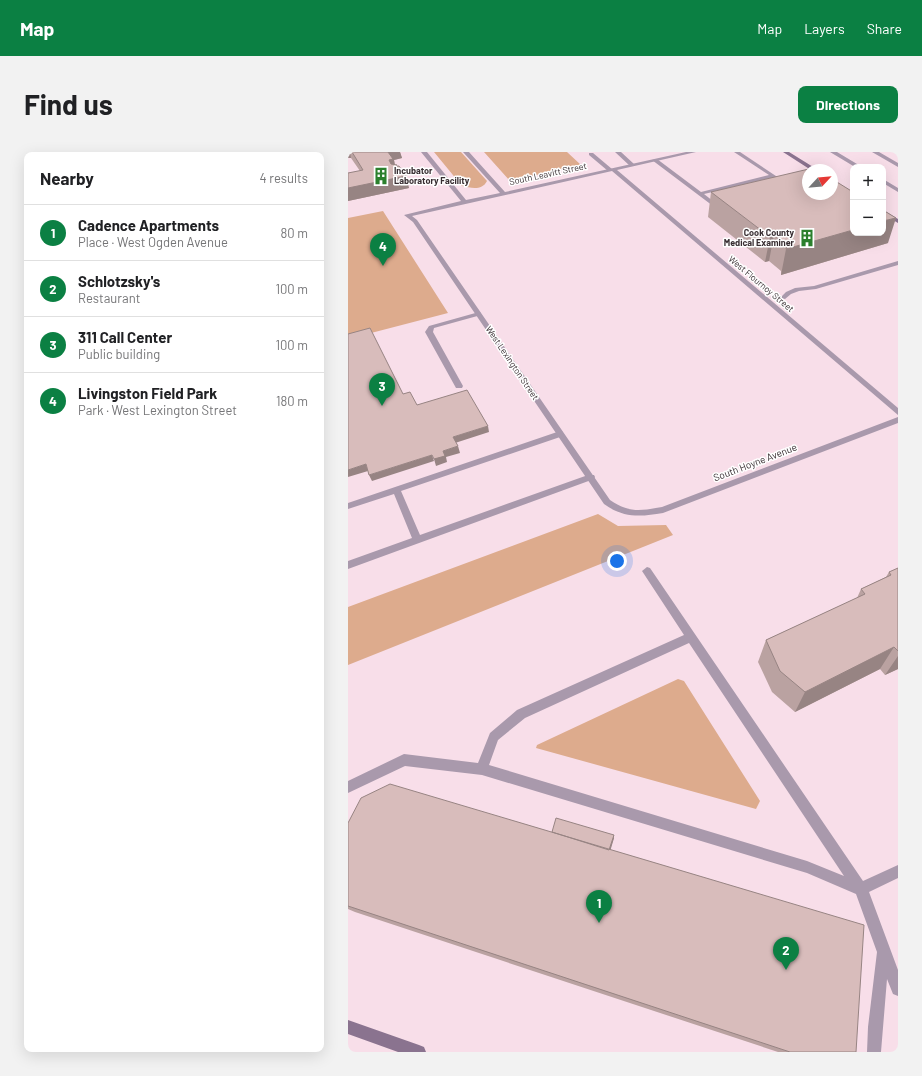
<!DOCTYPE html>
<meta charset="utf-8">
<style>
:root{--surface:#fff;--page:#f2f2f2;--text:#202124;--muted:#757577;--line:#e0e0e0;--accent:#0b8043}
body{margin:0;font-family:Barlow,sans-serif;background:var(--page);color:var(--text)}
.controls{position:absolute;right:12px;top:12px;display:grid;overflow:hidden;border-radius:8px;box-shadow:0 4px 16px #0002}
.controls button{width:36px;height:36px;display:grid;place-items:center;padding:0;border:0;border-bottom:1px solid var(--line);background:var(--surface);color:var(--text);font:20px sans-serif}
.compass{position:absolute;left:454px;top:12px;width:36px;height:36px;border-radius:50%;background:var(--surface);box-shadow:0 4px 16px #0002;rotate:64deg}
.you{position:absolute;left:269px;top:409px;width:14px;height:14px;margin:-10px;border:3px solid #fff;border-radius:50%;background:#1a73e8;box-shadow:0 0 0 6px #1a73e833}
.badge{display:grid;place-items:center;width:26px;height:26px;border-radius:50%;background:var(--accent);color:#fff;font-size:13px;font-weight:700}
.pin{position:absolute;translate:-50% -33px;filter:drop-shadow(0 1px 2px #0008)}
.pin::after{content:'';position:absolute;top:21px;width:14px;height:12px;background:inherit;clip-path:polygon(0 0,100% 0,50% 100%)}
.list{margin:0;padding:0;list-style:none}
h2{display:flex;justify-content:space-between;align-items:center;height:52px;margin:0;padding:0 16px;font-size:17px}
h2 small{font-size:13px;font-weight:400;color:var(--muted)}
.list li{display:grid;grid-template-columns:26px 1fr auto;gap:12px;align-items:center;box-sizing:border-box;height:56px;padding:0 16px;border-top:1px solid var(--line)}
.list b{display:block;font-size:15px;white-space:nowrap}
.list p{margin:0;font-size:13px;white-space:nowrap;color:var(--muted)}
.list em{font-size:13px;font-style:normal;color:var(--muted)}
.map{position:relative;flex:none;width:550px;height:900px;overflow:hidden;border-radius:8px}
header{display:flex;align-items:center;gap:24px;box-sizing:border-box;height:56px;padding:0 20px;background:var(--accent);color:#fff}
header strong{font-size:19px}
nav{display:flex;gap:22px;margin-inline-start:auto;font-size:14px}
.intro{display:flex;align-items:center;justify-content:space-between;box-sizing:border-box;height:96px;padding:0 24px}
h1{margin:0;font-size:28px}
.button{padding:10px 18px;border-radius:8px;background:var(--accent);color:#fff;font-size:14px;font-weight:700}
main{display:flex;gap:24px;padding:0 24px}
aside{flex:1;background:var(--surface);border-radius:8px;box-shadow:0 4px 16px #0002}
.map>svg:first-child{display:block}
.green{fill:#ddab8d}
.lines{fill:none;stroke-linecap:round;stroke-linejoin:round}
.lane{fill:#a999ac;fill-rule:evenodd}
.street{fill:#a999ac;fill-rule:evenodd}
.secondary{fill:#8a738f;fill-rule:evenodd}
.wall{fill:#baa2a1}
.shaded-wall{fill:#978483}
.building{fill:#d8bcbb;stroke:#978483}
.labels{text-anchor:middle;stroke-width:3;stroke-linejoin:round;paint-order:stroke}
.far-poi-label{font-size:9px;font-weight:bold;fill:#372d31;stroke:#fff;text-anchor:start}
.far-street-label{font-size:9px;fill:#372d31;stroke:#fff}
.street-label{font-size:10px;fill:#372d31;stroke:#fff}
</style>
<header>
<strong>Map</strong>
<nav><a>Map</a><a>Layers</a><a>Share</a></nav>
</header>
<div class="intro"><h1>Find us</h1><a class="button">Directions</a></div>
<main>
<aside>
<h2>Nearby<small>4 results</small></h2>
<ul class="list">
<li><span class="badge">1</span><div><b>Cadence Apartments</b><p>Place · West Ogden Avenue</p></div><em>80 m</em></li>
<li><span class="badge">2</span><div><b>Schlotzsky's</b><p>Restaurant</p></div><em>100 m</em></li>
<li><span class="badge">3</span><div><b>311 Call Center</b><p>Public building</p></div><em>100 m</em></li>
<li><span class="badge">4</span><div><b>Livingston Field Park</b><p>Park · West Lexington Street</p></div><em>180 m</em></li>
</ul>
</aside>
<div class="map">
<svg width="550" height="900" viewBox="0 0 550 900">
<rect width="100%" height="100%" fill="#f8dee9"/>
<path class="green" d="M86 0H113L139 29C134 39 123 36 114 34Z
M136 0H219L233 13 162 29Z
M35 59 100 161 0 187V66Z
M250 362 270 374 318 373 325 383 0 513V455Z
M330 527 336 529 412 649 408 657 188 596 189 593Z"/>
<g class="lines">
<path class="lane" d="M267 0H273L286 12V14H282Z
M386 0H392L440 32 435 33 424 26 356 42 370 53 376 54 369 57 304 8 309 7 353 40 421 23Z
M482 0H489L514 15H507Z
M524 0H531L550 11V15Z
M241 1H245L264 17V19H260L241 3Z
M535 27 550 36V40L535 31Z
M550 109V113L468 137 451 139 443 142 437 147 432 146 438 140 447 136 466 134Z
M131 160 133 161V163L86 176 85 180 115 234 114 236H108L77 180 81 174Z
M212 279 215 280V284L53 339 72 383 240 323H246L247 325 246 327 0 417V409L64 386 46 342 0 357V351Z
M299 415 302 416 515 729 550 713V726L521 740 550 818V844L545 842 539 827 533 900H519L520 875 529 800 508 742 459 721 134 623 57 614 0 641V629L56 602 130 611 142 581 169 558 336 483 296 422 294 419ZM341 491 496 724 459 709 141 613 150 588 177 566Z"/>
<path class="street" d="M73 0H79L118 48 152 41 115 0H121L157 40 338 0H348L269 18 550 256V263L264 19 64 64 69 68 262 348C281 361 292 359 314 355L550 265V271L315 361C292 365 275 366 256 352L65 70 56 63 113 49Z"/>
<path class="secondary" d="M435 0H441L470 18H463Z
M535 58 550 67V71L535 62Z
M0 868 71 893 76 895 78 900H50L0 882Z"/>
</g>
<path class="wall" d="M0 0H52L54 6 46 8 47 13H49L61 36 0 49V21L12 19 3 6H0Z
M363 40 540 91 433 123V119L421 109 417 110 360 65Z
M550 416V517L537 523 532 517 447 560 424 540 410 510 418 488 509 446 513 437 538 425 541 420Z
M0 671 266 683V686L262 698 508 900H430L7 760 0 757Z"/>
<path class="shaded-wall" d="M0 0H2L3 6H0Z
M39 0H52L54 6 46 8 47 14 49 13 52 25 58 24 61 36 0 49V36L44 20Z
M548 66 540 91 433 123 438 97 505 78V81H535V69Z
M426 83 421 109 417 110 422 85Z
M140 274 141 280 107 291 105 285Z
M110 294 112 301 98 305 99 310 88 314 86 307 95 299Z
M84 303 86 309 24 329 21 323Z
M18 312 20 319 0 325V318Z
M546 495 532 517 447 560 457 540Z
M550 504V517L537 523Z
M266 683V686L259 710 258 707Z"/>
<path class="building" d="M4 0H40L45 7 41 8 43 12 49 13 46 15 51 14 58 24 0 36V21L15 18Z
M465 16 469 18H460V42H484V27L505 40V78L438 97 439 94 426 83 422 85 363 40Z
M535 58 548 66 535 69Z
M22 176 55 242 62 240 69 253 119 238 140 274 105 285 110 294 95 299 97 304 86 307 84 303 21 323 18 312 0 318V182Z
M550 416V499L546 495 457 540 432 519 418 488 517 442 513 437 543 423 541 420Z
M42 632 516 773 508 900H442L0 754V671L13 646Z
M208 666 266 683 261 698 204 680Z"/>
<defs>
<g id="building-bare" transform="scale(1.38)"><path d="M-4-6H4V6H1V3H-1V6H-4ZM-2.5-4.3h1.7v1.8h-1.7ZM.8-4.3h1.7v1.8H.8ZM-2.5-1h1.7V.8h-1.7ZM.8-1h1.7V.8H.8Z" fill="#2b802d" stroke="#fff" stroke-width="2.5" paint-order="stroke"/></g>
</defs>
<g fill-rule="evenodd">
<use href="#building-bare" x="33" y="24"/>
<use href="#building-bare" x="459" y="86"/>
</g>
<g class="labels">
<g class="far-poi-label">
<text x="46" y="22">Incubator<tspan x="46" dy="10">Laboratory Facility</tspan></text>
<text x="446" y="84" text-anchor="end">Cook County<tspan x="446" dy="10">Medical Examiner</tspan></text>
</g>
<g class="far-street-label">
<text transform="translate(200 22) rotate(-12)" y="3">South Leavitt Street</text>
<text transform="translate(413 132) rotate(40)" y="3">West Flournoy Street</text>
<text transform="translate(164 211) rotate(56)" y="3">West Lexington Street</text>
</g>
<g class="street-label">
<text transform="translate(407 310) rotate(-21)" y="4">South Hoyne Avenue</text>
</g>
</g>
</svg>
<div class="controls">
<button>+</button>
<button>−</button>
</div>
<svg class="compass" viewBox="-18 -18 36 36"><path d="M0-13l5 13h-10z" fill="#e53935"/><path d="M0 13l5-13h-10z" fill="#757577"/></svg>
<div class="you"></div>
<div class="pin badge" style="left:251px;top:771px">1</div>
<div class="pin badge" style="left:438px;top:818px">2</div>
<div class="pin badge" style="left:34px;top:254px">3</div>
<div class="pin badge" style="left:35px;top:114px">4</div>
</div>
</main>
